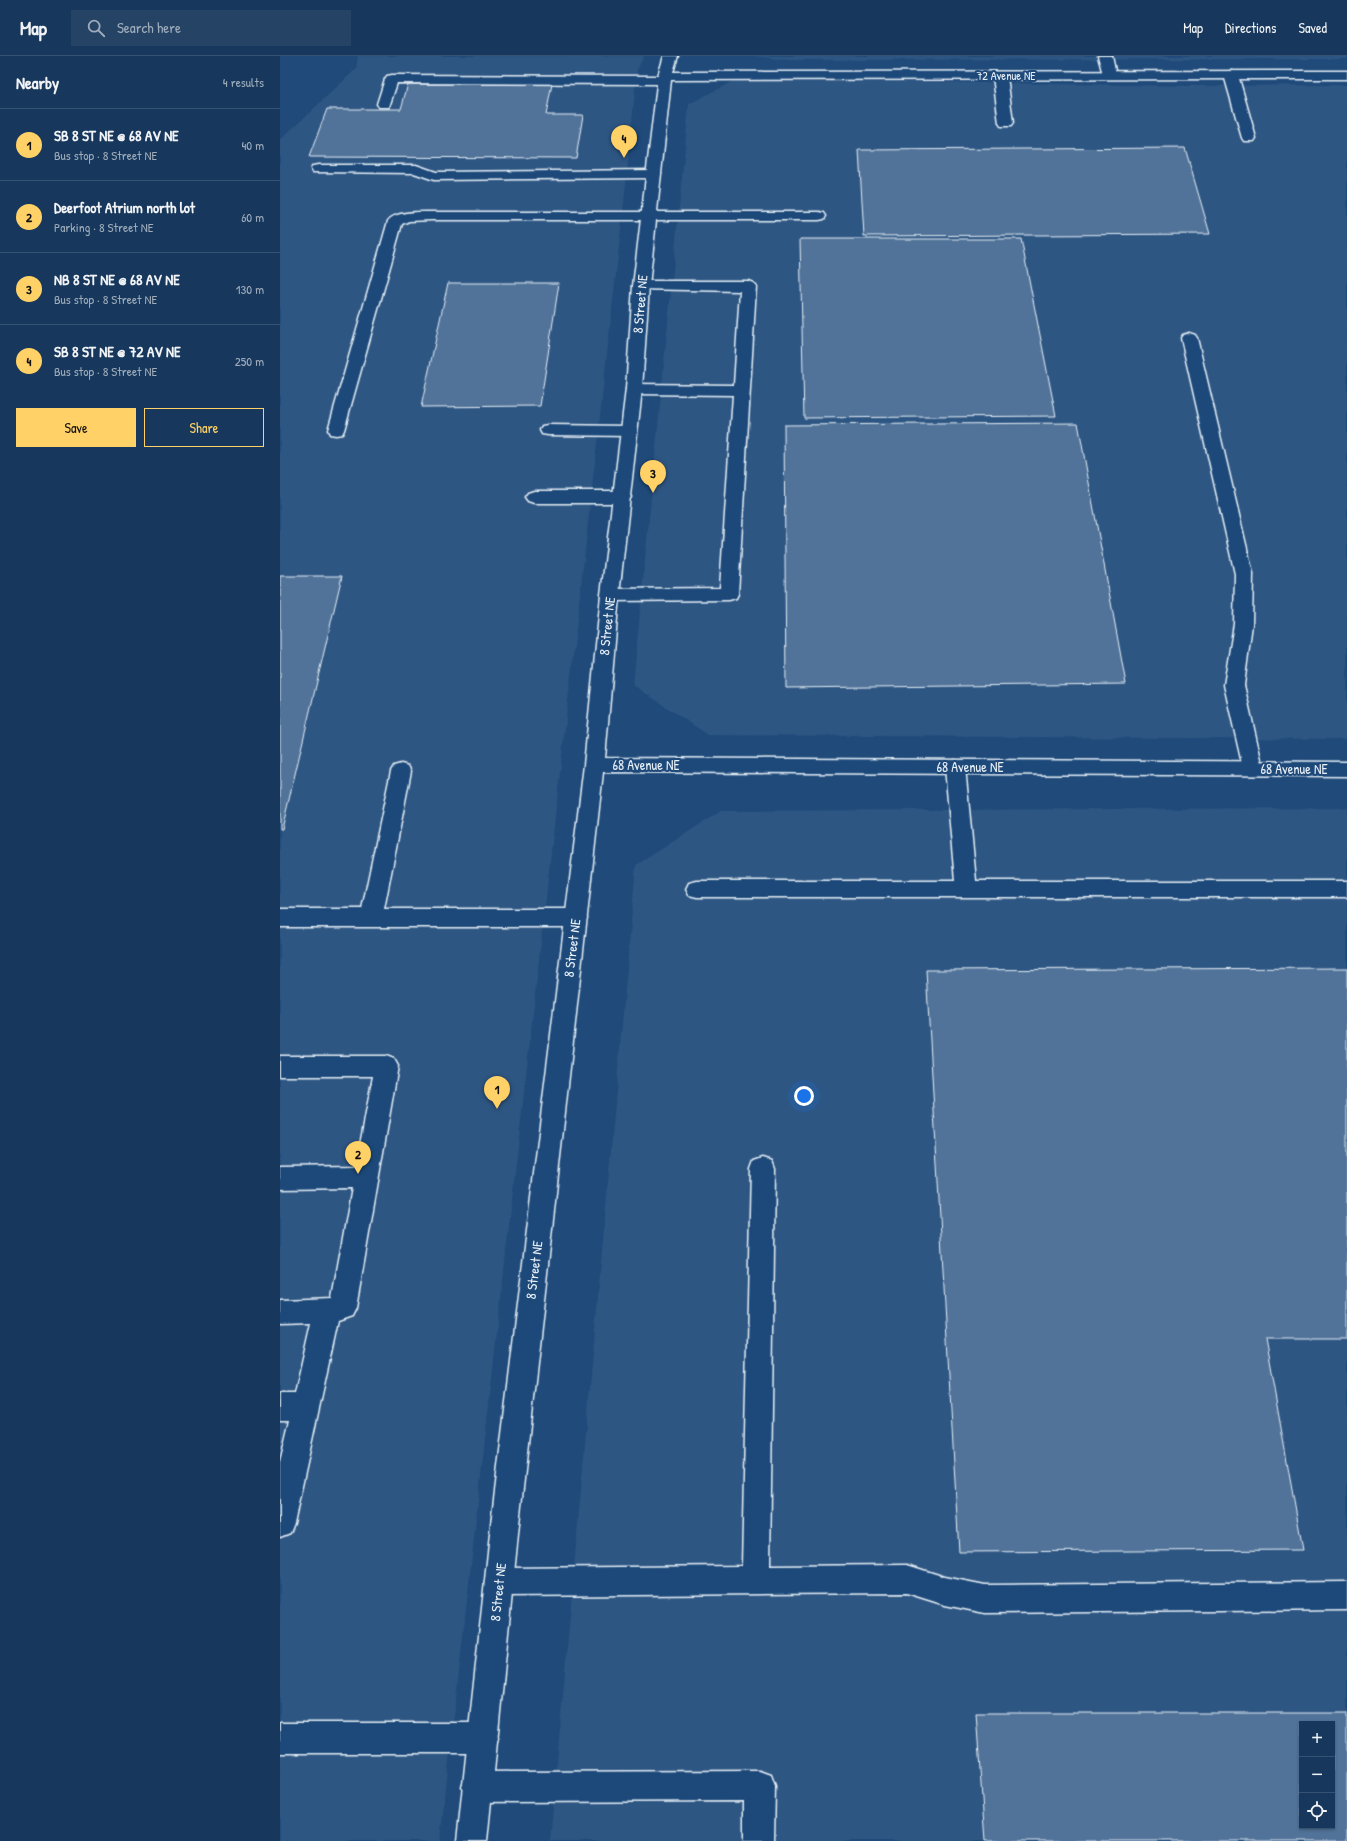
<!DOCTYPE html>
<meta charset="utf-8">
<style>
:root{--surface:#17385c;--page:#244365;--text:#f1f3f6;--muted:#9eacbb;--line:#365272;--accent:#ffd166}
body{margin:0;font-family:"Patrick Hand",sans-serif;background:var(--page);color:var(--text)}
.controls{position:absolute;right:12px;bottom:12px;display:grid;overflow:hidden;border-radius:0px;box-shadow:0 1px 3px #0004}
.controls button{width:36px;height:36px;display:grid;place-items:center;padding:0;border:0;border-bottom:1px solid var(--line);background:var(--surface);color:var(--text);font:20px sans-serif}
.you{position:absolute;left:524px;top:1040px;width:14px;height:14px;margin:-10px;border:3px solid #fff;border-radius:50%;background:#1a73e8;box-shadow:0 0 0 6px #1a73e833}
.badge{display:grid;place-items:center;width:26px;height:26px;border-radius:50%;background:var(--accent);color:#111;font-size:13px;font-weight:700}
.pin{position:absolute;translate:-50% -33px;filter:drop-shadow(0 1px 2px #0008)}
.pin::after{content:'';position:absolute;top:21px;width:14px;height:12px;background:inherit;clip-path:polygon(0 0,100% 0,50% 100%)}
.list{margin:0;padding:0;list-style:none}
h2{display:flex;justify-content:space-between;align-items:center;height:52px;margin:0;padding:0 16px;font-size:17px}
h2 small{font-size:13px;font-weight:400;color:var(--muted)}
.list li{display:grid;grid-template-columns:26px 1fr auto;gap:12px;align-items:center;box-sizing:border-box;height:72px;padding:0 16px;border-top:1px solid var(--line)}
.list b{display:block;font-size:15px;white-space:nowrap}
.list p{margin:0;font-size:13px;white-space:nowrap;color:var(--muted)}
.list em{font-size:13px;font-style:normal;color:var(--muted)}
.actions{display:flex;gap:8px;padding:12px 16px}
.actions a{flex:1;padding:9px 0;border:1px solid var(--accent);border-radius:0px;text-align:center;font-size:14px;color:var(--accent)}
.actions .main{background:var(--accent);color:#111}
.icon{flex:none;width:22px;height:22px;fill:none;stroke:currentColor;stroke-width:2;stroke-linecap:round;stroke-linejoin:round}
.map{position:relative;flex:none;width:1067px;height:1785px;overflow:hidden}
header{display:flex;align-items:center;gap:24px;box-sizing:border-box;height:56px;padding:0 20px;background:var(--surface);border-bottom:1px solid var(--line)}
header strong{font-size:19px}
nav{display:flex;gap:22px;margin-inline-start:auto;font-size:14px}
.search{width:280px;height:36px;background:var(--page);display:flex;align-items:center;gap:10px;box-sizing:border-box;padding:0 14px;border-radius:0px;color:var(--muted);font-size:15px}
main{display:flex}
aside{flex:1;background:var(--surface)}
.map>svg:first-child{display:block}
.built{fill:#2e5683;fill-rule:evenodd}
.building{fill:#517399;stroke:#e8f1f8;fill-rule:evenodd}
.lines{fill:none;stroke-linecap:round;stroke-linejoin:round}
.service-casing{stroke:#e8f1f8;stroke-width:3}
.minor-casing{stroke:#e8f1f8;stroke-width:3}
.service{fill:#1f4a7a;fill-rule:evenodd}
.minor{fill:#1f4a7a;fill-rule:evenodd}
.labels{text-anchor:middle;stroke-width:4;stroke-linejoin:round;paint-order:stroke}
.far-street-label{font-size:12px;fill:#e8f1f8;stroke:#1f4a7a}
.street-label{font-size:14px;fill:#e8f1f8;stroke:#1f4a7a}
</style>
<header>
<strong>Map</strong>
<div class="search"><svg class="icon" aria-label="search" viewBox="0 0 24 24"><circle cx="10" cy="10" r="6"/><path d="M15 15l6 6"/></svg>Search here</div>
<nav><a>Map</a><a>Directions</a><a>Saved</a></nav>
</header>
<main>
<aside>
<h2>Nearby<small>4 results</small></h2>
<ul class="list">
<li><span class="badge">1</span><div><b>SB 8 ST NE @ 68 AV NE</b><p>Bus stop · 8 Street NE</p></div><em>40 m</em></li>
<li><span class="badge">2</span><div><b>Deerfoot Atrium north lot</b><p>Parking · 8 Street NE</p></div><em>60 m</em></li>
<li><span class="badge">3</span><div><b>NB 8 ST NE @ 68 AV NE</b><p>Bus stop · 8 Street NE</p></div><em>130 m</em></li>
<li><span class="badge">4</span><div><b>SB 8 ST NE @ 72 AV NE</b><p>Bus stop · 8 Street NE</p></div><em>250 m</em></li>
</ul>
<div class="actions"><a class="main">Save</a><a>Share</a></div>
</aside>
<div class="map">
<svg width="1067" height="1785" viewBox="0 0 1067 1785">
<rect width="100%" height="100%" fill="#1f4a7a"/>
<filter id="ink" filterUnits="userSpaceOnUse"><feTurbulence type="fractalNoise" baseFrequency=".025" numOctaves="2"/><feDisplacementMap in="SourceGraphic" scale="8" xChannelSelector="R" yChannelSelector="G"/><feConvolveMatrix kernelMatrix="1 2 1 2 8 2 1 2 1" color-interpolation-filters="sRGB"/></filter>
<g filter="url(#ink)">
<path class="built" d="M78 0H364L357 14 344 147 160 1785H0V84L76 13Z
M472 0H1067V3L507 4Z
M457 23 910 30 1067 29V683L428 679 353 629 409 48Z
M1067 752V1785H270L356 809 441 755ZM1022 1668H1052V1770H1022Z"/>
<path class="building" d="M128 28H272L266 59H303L296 102 29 101 47 53H121Z
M905 92 930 178 584 180 579 94Z
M520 183H741L776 360 524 362Z
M168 227H279L260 350 141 351Z
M798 367 846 628 506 632 504 369Z
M0 520H62L2 773H0Z
M1067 912V1283H985L1023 1494 679 1496 646 914Z
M696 1657H1067V1785H705ZM1022 1668H1052V1770H1022Z"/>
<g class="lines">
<g class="service-casing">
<path id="service" d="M818 0H832L836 19 834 22H824Z
M951 15 956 16 958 19 976 82 974 85H964L962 82 944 19 946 16Z
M720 16 725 17 727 20 733 67 731 70H721L719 67 713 20 715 17Z
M112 19 384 20 389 21 391 24 389 27 384 28 117 27 109 51H99L97 48 105 23 107 20Z
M38 109H136L156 116 374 114 379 115 381 118 379 121 374 122 154 124 134 117 33 116 31 113 33 110Z
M152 156H539L544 157 546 160 544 163 539 164H152L129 165 122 168 64 374 62 378 56 379 50 378 48 374 108 165C115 155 140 156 152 156Z
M361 225H468L473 227 476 230 458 538 456 542 449 544 330 545 323 543 321 539 323 535 330 533 440 532 453 339 354 338 348 336 346 333 348 330 354 328 454 329 460 235 356 233 353 230 356 227Z
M909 277 915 279 917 282 973 518 972 568 964 629 983 712 980 717 973 719 966 717 963 712 944 629 954 568 955 518 901 282 903 279Z
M268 369 349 370 355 371 357 375 355 379 349 380 268 379 262 378 260 374 262 370Z
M254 435H342L348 437 351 441 348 445 342 447H254L248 445 245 441 248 437Z
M675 704 682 706 685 711 696 825H1067V841H417L409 839 406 833 409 827 417 825H675L665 711 668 706Z
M121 708 128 710 131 715 104 853H296L304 856 307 862 304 868 296 871H0V853H82L111 715 114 710Z
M0 1000H106L114 1003 118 1010 76 1252 72 1260 58 1265 14 1467 10 1477 0 1481V1406L10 1364H0V1338H15L31 1267 0 1268V1244L52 1242 72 1132 0 1133V1111L76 1110 93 1020H0Z
M483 1102 492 1105 495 1113 490 1510 627 1509 665 1521 705 1529 1067 1526V1554L705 1557 665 1549 627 1537 219 1540 209 1536 205 1526 209 1516 219 1512 462 1510 471 1113 474 1105Z
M0 1667H203L214 1671 218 1682 214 1693 203 1697H0Z
M480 1715 491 1719 495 1730 494 1785H464V1745L197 1746 186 1742 182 1731 186 1720 197 1716Z"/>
</g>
<g class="minor-casing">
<path id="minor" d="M384 0H398L393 16 1067 15V23L391 24 369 230 362 333 339 539 325 702 1067 706V720L323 716 239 1468 207 1785H177L211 1468 304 709 321 539 346 333 353 230 378 20Z"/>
</g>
<use href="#service" class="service"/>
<use href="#minor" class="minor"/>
</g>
</g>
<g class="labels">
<g class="far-street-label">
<text x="726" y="24">72 Avenue NE</text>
</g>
<g class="street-label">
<text transform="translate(360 248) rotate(-85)" y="5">8 Street NE</text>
<text transform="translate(327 570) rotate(-84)" y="5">8 Street NE</text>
<text x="366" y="714">68 Avenue NE</text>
<text x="690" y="716">68 Avenue NE</text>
<text x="1014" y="718">68 Avenue NE</text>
<text transform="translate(292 892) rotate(-83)" y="5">8 Street NE</text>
<text transform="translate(254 1214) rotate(-83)" y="5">8 Street NE</text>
<text transform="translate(218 1536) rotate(-84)" y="5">8 Street NE</text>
</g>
</g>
</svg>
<div class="controls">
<button>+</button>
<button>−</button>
<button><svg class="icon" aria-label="locate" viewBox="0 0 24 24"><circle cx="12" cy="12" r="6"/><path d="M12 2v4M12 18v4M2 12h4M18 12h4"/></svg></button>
</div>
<div class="you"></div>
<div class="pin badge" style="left:217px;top:1053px">1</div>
<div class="pin badge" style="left:78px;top:1118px">2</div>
<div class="pin badge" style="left:373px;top:437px">3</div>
<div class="pin badge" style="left:344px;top:102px">4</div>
</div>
</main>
